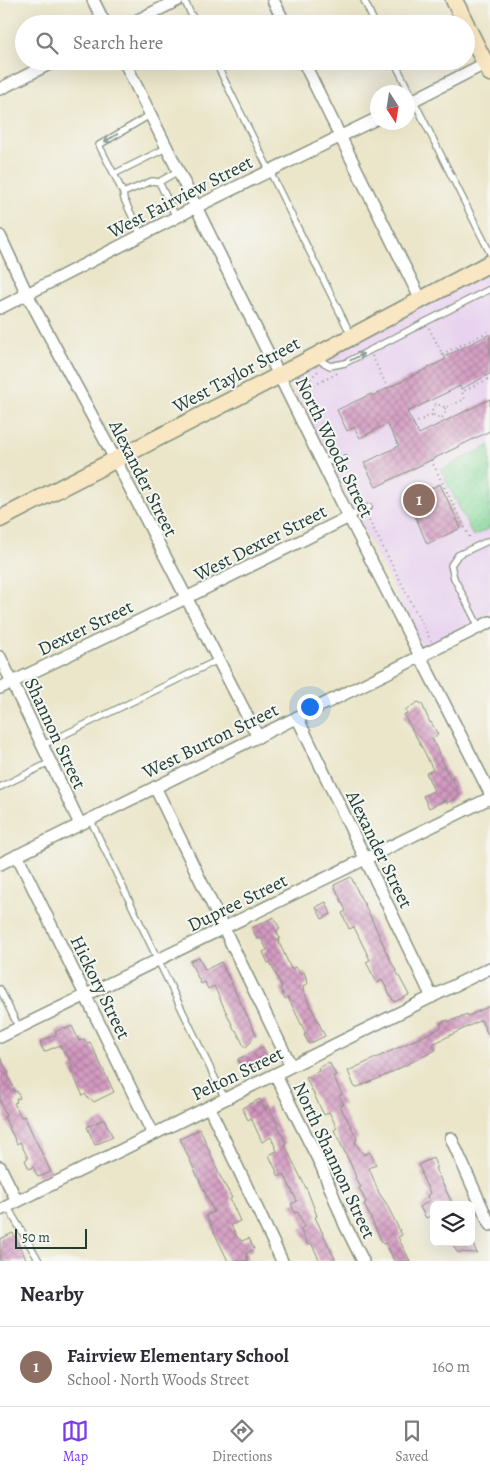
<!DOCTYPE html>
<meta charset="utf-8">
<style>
:root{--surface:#fff;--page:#f2f2f3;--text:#2b2b33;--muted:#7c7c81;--line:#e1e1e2;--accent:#7c3aed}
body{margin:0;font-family:Alegreya,serif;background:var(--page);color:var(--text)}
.controls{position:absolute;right:15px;bottom:15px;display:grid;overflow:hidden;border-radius:8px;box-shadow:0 5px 20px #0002}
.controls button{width:45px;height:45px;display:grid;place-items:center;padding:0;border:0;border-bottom:1px solid var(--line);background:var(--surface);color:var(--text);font:25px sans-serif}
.compass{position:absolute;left:370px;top:85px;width:45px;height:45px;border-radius:50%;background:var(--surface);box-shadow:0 5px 20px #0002;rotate:168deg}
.scale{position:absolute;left:15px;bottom:12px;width:72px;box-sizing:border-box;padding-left:5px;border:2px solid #1f3d34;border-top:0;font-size:14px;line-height:18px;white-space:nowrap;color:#1f3d34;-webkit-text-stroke:4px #f6f6f2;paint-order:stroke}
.you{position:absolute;left:309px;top:706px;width:18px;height:18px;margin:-12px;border:4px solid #fff;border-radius:50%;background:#1a73e8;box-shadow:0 0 0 8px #1a73e833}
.badge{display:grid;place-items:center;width:32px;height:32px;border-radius:50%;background:var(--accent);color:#fff;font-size:16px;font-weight:700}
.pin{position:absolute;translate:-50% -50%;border:2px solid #fff;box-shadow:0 1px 5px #0006}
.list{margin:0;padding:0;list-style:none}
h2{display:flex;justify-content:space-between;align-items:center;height:65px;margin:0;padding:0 20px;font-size:21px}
h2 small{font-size:16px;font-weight:400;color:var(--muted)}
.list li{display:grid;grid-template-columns:32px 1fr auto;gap:15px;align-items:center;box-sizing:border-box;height:80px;padding:0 20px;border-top:1px solid var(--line)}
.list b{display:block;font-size:19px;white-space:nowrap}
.list p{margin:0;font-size:16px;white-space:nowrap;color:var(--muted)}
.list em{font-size:16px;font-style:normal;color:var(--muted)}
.icon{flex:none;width:28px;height:28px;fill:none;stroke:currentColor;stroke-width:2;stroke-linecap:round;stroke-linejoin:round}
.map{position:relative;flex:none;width:490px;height:1261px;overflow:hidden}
.search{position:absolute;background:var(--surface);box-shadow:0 5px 20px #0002;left:15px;right:15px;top:15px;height:55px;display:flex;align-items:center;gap:12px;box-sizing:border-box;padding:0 18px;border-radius:28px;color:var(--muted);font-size:19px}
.sheet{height:145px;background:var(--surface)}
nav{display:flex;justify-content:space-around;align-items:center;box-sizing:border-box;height:70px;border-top:1px solid var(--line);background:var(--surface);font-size:14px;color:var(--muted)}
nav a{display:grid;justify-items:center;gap:2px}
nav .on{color:var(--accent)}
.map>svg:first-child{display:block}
.built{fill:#e8d2ef}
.green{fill:url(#green-dots);stroke:#528a66}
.building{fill:url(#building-cross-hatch)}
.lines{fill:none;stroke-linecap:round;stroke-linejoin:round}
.lane-casing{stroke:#85927f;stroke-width:8}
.street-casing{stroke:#85927f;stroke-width:14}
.secondary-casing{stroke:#85927f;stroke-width:19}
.path{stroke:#85927f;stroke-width:2;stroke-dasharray:1 4;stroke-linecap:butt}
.lane{stroke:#fff;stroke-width:5.5}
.street{stroke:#fff;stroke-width:11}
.secondary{stroke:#f9e7c3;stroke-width:16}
.oneway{stroke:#8f9e9a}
.labels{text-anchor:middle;stroke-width:4;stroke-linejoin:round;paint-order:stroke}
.street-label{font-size:19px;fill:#1f3d34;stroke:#f6f6f2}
</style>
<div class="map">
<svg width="490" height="1261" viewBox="0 0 490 1261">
<defs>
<pattern id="green-dots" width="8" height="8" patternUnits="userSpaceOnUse" patternTransform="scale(1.25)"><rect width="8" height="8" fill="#84d799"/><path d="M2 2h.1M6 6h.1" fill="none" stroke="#72b984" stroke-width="1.8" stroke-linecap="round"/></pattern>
<pattern id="building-cross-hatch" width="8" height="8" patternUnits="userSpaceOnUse" patternTransform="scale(1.25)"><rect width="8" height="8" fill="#d195be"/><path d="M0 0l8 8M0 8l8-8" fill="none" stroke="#a97b9b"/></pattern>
</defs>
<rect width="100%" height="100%" fill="#f6f6f2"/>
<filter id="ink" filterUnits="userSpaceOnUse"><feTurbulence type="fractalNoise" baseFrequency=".02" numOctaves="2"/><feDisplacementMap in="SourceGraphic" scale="10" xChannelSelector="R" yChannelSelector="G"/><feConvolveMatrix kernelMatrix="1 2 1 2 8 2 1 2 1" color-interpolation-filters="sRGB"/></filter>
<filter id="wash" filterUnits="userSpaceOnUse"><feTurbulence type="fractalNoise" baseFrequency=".0096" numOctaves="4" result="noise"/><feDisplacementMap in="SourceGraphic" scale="20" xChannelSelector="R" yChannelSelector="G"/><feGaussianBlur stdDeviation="1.12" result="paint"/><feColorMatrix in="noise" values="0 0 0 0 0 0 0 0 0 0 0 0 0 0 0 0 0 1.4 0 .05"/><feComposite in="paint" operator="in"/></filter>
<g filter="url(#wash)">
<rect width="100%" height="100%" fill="#ebe6ca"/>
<path class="built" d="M490 272V618L424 651 290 382 324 355Z"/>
<path class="green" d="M490 445V528L473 536 441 470Z"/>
<g id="blocks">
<path class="building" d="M490 334V374L461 389 460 386 407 412 419 434 490 399V431L376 487 364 463 399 446 387 424 360 438 354 427 347 431 337 410 371 394 372 396 446 359 444 357Z
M440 484 461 528 427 544 408 499Z
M418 702 422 704 430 723 431 722 438 735 432 738 450 779 452 778 459 794 455 796 456 798 447 803 446 800 429 808 423 796 434 791 426 773 433 770 424 751 404 715 407 713 405 710Z
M351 877 363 903H364L385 948H384L409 995 394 1002 382 980 377 983 366 962 370 960 354 927 349 929 342 913 346 911 334 885Z
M326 902 331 914 322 919 316 907Z
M274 917 280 929 276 931 280 939 278 940 291 969 296 967 300 974 304 972 308 983 303 986 304 990H303L325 1036 309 1044 304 1035 306 1034 288 997 285 999 280 988 282 987 270 962 268 963 263 952 267 950 261 938 257 939 252 928Z
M199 957 205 970 221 962 257 1036 245 1048 236 1030 235 1031 214 986 208 989 205 982 201 984 190 961Z
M490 1006V1039L481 1020 433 1044 436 1050 382 1077 355 1088 348 1071 436 1030 442 1027 440 1023 448 1020 449 1022 467 1014 468 1016Z
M72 1026 79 1041 84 1039 86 1043 90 1042 114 1092 94 1102 91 1099 89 1100 85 1094 83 1096 70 1068 73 1067 67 1054 65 1055 60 1045 44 1052 40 1042 57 1034 55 1032 65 1027 66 1029Z
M263 1047 268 1057 266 1058 269 1063 259 1068V1066L245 1073 238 1059Z
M0 1057 9 1074 8 1075 15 1092 17 1091 20 1098 16 1099 17 1102 14 1103 21 1117 24 1116 51 1172 38 1177 33 1167 29 1169 25 1160 28 1158 20 1142 17 1144 4 1117 6 1116 0 1101Z
M329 1062 336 1075 333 1076 342 1094 339 1096 344 1104 340 1106 357 1138 355 1143 364 1155 369 1152 372 1156 376 1165 369 1168 379 1193 386 1203 402 1235 398 1237 410 1261H394L386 1243 383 1244 364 1204 366 1202 359 1188 361 1187 355 1178 356 1177 351 1165 334 1130 337 1128 329 1112 324 1115 306 1078 319 1071 318 1068Z
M260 1099 265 1109 269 1106 286 1143 284 1144 308 1192 317 1216 315 1217 335 1259 330 1261H320L311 1243 308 1245 300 1229 304 1227 298 1212 295 1213 291 1204 297 1201 284 1174 279 1177 269 1155 277 1151 271 1137 262 1142 251 1118 248 1120 242 1108Z
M104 1119 113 1137 95 1145 87 1127Z
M200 1129 219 1174 232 1198 230 1199 240 1221 231 1225 237 1237 242 1241 249 1238 254 1249 246 1253 248 1261H228L206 1215 214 1212 180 1139Z
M433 1158 437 1167 435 1168 453 1205H434V1214L426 1218 420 1207 429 1201 427 1196 430 1193 421 1174 422 1172 418 1165Z
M13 1233 27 1261H0V1239Z
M451 1242H472L477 1253 457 1252Z"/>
</g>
</g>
<g filter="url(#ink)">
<use href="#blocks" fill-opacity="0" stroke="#85927f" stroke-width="1"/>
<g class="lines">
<g class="lane-casing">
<path id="lane" d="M184 0 196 24
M364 0 375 24
M215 61 351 335
M394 61 490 253
M114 174 99 145 150 115
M123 193 152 181 159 182
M176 217 159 182 178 171
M141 235 124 199 123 193 114 174 166 148
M317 359 330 366 345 363 490 289
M323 462 345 459
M349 517 369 507
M479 627 454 578 451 565 458 555 490 540
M43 745 218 660
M0 787 51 762
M90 819 225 1099
M0 989 19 1028
M7 1206 39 1261"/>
</g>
<g class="street-casing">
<path id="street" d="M93 0 105 24
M273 0 285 24
M130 24 178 0
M124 61 349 517 490 793
M303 61 421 300
M0 89 55 61
M408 103 490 61
M0 236 27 294 115 459 258 737
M0 308 196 207 378 118
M0 657 80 824
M0 688 186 598 349 517
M297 717 432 997
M155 787 291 1066
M17 855 153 1134
M0 864 490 622
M0 1037 490 798
M275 1074 321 1165 345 1225 363 1261
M209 1107 282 1261
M451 1138 490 1225
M0 1167 17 1201
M0 1210 490 968"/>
</g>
<g class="secondary-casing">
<path id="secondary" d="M454 0 466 24
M466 25 490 73
M0 519 280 375 490 263"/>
</g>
<path class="path" d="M429 328 445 359
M442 354 490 331
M372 356 388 388
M299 378 336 452
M303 386 319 370
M305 390 338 373
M433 399 436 405
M445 408 446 412 442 418 434 416 432 411 436 405H442L445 408 465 399 462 392 490 378
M413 424 433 414
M431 460 471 540
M367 516 431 641"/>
<use href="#lane" class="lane"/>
<use href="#street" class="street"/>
<use href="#secondary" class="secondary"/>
</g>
<defs><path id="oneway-shaft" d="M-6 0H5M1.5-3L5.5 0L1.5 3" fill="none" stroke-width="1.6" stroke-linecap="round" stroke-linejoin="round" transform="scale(1.25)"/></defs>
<g class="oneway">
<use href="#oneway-shaft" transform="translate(111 138) rotate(149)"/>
<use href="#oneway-shaft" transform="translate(357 357) rotate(-27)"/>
</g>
</g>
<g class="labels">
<g class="street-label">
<text transform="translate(180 196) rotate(-27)" y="7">West Fairview Street</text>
<text transform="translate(236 374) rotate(-28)" y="7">West Taylor Street</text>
<text transform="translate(335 447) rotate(64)" y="7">North Woods Street</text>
<text transform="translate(144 478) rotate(63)" y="7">Alexander Street</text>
<text transform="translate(260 542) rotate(-27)" y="7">West Dexter Street</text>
<text transform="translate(85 627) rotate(-26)" y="7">Dexter Street</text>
<text transform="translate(56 733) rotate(65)" y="7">Shannon Street</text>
<text transform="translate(210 740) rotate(-26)" y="7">West Burton Street</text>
<text transform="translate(380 849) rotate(64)" y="7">Alexander Street</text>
<text transform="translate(237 902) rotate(-26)" y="7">Dupree Street</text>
<text transform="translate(101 987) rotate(64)" y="7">Hickory Street</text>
<text transform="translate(237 1073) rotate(-26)" y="7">Pelton Street</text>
<text transform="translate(335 1160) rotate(65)" y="7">North Shannon Street</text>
</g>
</g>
</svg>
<div class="controls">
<button><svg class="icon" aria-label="layers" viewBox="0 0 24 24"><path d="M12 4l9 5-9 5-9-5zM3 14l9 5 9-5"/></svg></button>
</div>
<svg class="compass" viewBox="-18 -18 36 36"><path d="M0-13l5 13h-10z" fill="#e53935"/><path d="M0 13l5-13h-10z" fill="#7c7c81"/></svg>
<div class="scale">50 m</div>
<div class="you"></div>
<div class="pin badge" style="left:419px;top:500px;background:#8d6e63">1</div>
<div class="search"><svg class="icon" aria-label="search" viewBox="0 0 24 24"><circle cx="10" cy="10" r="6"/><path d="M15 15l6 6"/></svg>Search here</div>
</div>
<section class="sheet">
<h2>Nearby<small></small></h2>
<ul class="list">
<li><span class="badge" style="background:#8d6e63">1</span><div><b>Fairview Elementary School</b><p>School · North Woods Street</p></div><em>160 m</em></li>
</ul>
</section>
<nav>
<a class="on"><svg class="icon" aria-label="map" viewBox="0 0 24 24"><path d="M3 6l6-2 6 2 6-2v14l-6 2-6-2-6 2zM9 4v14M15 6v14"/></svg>Map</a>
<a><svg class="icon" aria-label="directions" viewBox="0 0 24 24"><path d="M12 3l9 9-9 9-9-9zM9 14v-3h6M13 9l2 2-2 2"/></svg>Directions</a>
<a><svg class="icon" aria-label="saved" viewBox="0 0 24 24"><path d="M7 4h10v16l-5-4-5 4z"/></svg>Saved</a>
</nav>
